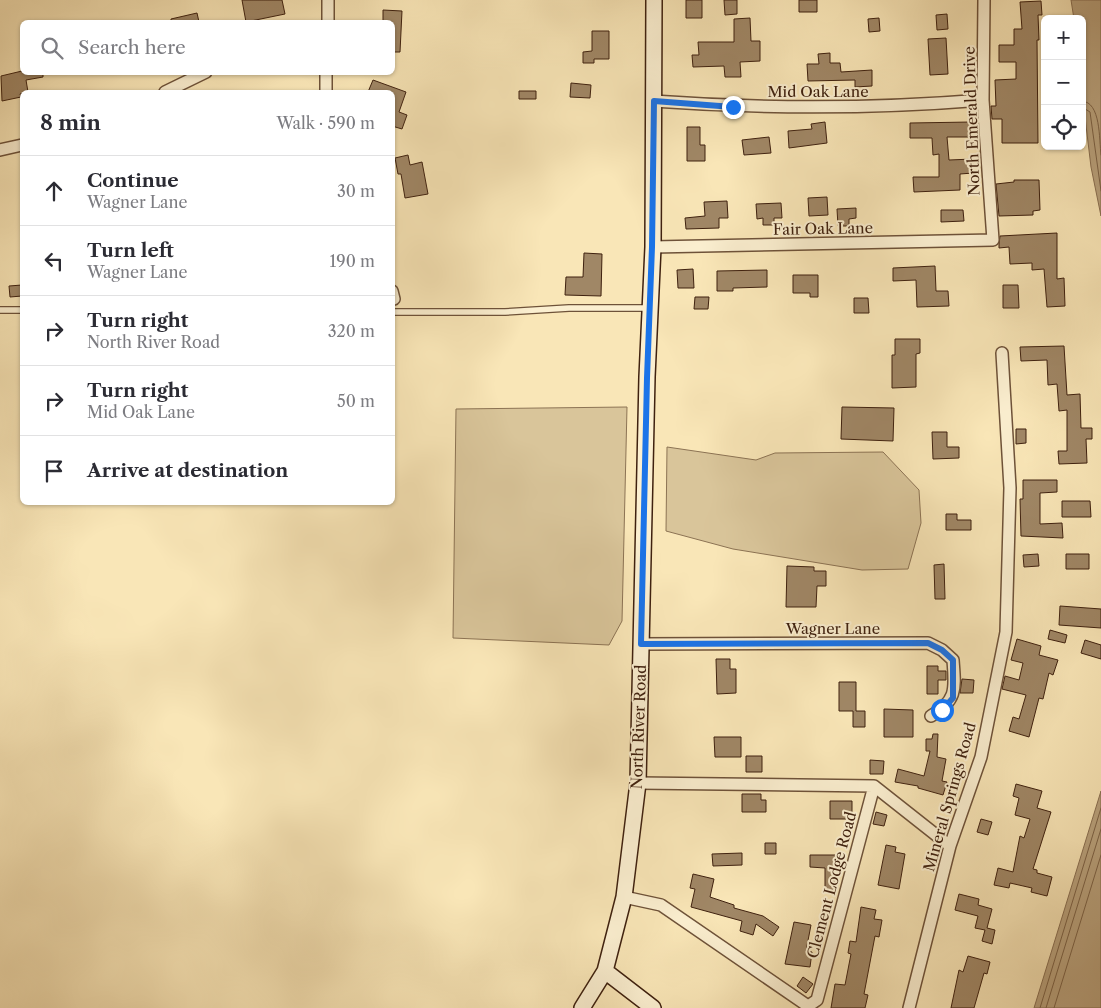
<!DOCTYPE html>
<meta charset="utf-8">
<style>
:root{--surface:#fff;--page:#f2f2f3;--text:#2b2b33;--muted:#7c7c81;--line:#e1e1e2}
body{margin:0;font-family:"Libre Caslon Text",serif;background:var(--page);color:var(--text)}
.controls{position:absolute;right:15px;top:15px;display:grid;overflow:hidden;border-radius:8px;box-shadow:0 1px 4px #0004}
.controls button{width:45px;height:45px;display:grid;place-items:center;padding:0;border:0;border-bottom:1px solid var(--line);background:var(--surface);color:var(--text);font:25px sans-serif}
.stop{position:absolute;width:15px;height:15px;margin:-11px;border:4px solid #1a73e8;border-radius:50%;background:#fff}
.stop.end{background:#1a73e8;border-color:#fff;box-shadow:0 1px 5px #0008}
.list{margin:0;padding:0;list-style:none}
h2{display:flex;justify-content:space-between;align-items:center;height:65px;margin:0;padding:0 20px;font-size:21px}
h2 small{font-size:16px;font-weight:400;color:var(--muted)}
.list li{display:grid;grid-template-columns:32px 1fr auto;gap:15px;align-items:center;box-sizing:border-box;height:70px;padding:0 20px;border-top:1px solid var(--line)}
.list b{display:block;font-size:19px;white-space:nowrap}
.list p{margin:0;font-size:16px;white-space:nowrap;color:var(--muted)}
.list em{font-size:16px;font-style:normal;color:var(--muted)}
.icon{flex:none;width:28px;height:28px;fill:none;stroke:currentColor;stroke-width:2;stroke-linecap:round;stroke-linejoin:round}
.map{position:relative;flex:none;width:1101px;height:1008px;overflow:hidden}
.search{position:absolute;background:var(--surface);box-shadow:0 1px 4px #0004;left:20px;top:20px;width:375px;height:55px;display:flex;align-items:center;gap:12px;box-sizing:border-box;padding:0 18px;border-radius:8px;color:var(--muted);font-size:19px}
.panel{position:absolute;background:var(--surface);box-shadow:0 1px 4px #0004;left:20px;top:90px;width:375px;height:415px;border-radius:8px}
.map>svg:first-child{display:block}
.green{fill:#d9c59a;stroke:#8c7354}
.water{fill:#baa37e;stroke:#896f52}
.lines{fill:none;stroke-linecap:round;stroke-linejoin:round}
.shore{stroke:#7c6246;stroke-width:1}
.building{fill:#a08766;stroke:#3f210f}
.lane-casing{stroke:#6e5239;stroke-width:8}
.street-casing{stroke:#6e5239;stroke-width:14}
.secondary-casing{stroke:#3f210f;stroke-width:18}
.lane{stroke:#fbefd0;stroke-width:5.5}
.street{stroke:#fbefd0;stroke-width:11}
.secondary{stroke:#fbefd0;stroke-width:15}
.route{stroke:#1a73e8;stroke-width:6}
.labels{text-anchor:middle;stroke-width:4;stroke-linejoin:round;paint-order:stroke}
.street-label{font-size:15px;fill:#3f210f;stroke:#fbefd0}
</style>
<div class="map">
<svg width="1101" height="1008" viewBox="0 0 1101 1008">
<rect width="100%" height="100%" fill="#f9e6b7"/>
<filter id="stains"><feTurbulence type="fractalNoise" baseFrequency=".004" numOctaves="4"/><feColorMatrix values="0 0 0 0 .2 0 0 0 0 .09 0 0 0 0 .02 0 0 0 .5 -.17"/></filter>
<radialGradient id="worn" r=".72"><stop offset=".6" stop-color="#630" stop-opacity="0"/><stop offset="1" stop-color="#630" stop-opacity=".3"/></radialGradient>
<path class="green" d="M627 407 622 621 609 645 453 638 456 409Z
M667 447 756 460 775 453 883 452 919 490 921 523 908 569 862 570 733 549 666 531Z"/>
<path class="water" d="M1071 0H1101V216L1091 167 1082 92V19H1074Z
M1101 791V1008H1034Z"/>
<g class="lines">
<path class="shore" d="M1082 101C1101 102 1099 139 1101 155
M1082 107 1090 112 1101 191
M1040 1008 1101 808
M1046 1008 1101 829
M1054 1008 1101 855"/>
</g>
<path class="building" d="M242 0H282L285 14 246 22Z
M686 0H702V18H686Z
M724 0H737V14L725 15Z
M799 0H817V12H799Z
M1041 1 1042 15H1038L1039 40H1037L1038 143H1002V119H992L991 106H996L995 80 1016 79V62H999V45H1014V29H1022L1020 2Z
M383 10 402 11 400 52H392V22H383Z
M197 13 199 22H171V19Z
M947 14 948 29 937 30 936 15Z
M750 18 751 41H760V61L740 62 741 77H725L724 66 693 67 692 55H699L698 42H734V19Z
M879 18 880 31 869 32 868 19Z
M592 31H609V59H594V63H583V52L592 51Z
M946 38 948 74 930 75 928 39Z
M830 53V63H840L841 72 872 70V86L855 87V80L808 81 807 64H819L818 54Z
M22 71 43 72V77L26 80 28 92 20 94 21 97 2 101 1 76Z
M373 80 406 92 399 112 407 115 402 129 392 126V92H368Z
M571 83 591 85 590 98 570 97Z
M519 91H536V99H519Z
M825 122 827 143 789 148 788 131 812 129 811 124Z
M971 122 972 137H947L949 160 973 159V173L960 174V190L914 192 913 177H939V154L933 155 932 138H910V123Z
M687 127H700V145H705V161H687Z
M769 137 771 153 744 155 742 140Z
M408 155 410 165 422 162 428 194 405 198 401 174H398L395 158Z
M1014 180H1039L1040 210 1033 211V215L999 216 996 184 1014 182Z
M827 197 828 215 809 216 808 198Z
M727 201 728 218H719V228L686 229 685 218 705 216 704 202Z
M781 203 782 218H774V225H763V218L757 219 756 204Z
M856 208V218L849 219V226H838L837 209Z
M941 210H963L964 221 941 222Z
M1057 233V279L1064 278 1065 306 1047 307 1044 269 1032 270V263L1010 264 1009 247 999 248V244L1000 236Z
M584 253 602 254 601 296 565 295 566 277H583Z
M935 266 936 291H948L949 306 917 307 916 280 893 281V268Z
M693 269 694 288H678L677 270Z
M767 270V287L733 288V291H717V271Z
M793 275H818V297H810V293H793Z
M22 285V296L10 297 9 286Z
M1003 285H1018L1019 308H1003Z
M695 297H709L708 309H694Z
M854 298H868L869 313H854Z
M895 339H920V353L916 354V387L892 388V355H895Z
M1064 346 1067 395 1080 394 1081 428H1092V439H1086L1087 463 1059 464 1058 451H1067V410L1059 411 1057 384 1048 385 1047 360 1021 361 1020 347Z
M842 407 894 408 893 441 841 439Z
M1016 429H1026V443L1016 444Z
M932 432H947V447H959V458L933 459Z
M1023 480H1057V492L1040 493V524L1062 523 1063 538 1021 536 1020 499H1023Z
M1062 501H1090L1091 517H1062Z
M946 514H957V520H971V530H946Z
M1038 554 1039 566 1024 567 1023 555Z
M1066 554H1089V569H1066Z
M944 564 945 599H935L934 565Z
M787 566 814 567V571H826V586H817L816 607H786Z
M1060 606 1101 609V628L1059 625Z
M1050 630 1067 635 1065 643 1048 639Z
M1017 639 1041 646 1039 655 1058 660 1053 675 1049 673 1043 699 1039 698 1029 737 1009 731 1013 717 1019 719 1026 695 1002 689 1005 676 1019 680 1023 663 1011 660Z
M1085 640 1101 645V659L1081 653Z
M716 659H730V669H736V693L717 694Z
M927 666H938V671H946V680H938V694H927Z
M962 679 974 680 973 693H960Z
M839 682H856V711H865V727H853V711H839Z
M884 709 913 710V737H884Z
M933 734H938L937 757 946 759 942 781 947 782 943 795 918 788V786L895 782 898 769 924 776 930 751H926V739H932Z
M714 737H741V757H715Z
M746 756H762V772H746Z
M870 760 884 761 883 774H870Z
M1016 784 1042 791 1037 808 1051 812 1033 869 1037 870V873L1052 877 1047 896 1031 892 1032 888 1010 883 1009 888 994 885 998 868 1013 872 1020 836 1024 838 1030 819 1015 815 1019 798 1013 796Z
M742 794H761V800H766V812H742Z
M830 801H852V819H830Z
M876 812 887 815 884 826 873 824Z
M981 819 992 822 988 835 977 832Z
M765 843H776V854H765Z
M886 845 896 847 895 852 905 854 899 889 878 885Z
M742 853V865L713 866 712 854Z
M810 855H838V868H835V890H825V868L810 867Z
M693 874 714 879 710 897 734 905V908L763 916 779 927 773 936 756 924 753 935 740 931 742 921 691 907 695 889 690 888Z
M959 894 979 899 978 905 992 909 987 928 995 930 992 944 982 941 985 930 975 928 978 916 955 910Z
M861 907 876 910 874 919 882 920 879 937 875 936 864 994 868 995 865 1008H831L835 984 845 985 851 954 848 953 850 941 856 942Z
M794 922 811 925 806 951 812 952 810 967 785 964Z
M968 956 990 962 987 974 984 973 974 1008H951L959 970 963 972Z
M803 977 813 984 806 993 797 986Z"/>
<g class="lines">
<g class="lane-casing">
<path id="lane" d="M0 310H22
M392 312H505L569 308H649"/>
</g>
<g class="street-casing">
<path id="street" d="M328 0V22
M326 72V92
M165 92 206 72
M653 101C764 109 873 109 983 100
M0 150 22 145
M653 247 993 240 983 100 984 0
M392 291 394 299
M641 644 928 643 942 650 953 660C955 688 958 700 931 716
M638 783 874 786
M874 786 950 846
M624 897 661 905 808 1006 817 1000 874 786
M909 1008 950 846 981 757 1006 632 1010 488 1002 353"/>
</g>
<g class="secondary-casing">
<path id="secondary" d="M605 971 653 1008
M582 1008 605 971 624 897 638 783 647 377 653 247 654 0"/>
</g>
<use href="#lane" class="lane"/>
<use href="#street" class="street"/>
<use href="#secondary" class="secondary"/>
</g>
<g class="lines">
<path class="route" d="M733 107 654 101 652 247 647 378 641 644 928 643 942 650 953 660V698L942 710"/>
</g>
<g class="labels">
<g class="street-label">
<text x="818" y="97">Mid Oak Lane</text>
<text transform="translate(972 121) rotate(-92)" y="5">North Emerald Drive</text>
<text transform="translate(823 229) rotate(-1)" y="5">Fair Oak Lane</text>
<text x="833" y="634">Wagner Lane</text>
<text transform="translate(639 727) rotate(-88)" y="5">North River Road</text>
<text transform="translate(950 797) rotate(-74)" y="5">Mineral Springs Road</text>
<text transform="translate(832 885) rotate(-75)" y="5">Clement Lodge Road</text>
</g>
</g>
<rect width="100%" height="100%" filter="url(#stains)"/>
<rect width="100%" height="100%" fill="url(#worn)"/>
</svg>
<div class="controls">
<button>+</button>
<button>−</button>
<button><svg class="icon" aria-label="locate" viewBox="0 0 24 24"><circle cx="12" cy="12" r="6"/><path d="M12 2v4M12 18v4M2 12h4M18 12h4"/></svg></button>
</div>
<div class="stop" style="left:942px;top:710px"></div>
<div class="stop end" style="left:733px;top:107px"></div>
<div class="search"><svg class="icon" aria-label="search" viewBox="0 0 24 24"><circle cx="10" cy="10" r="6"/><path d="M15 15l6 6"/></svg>Search here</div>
<section class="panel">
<h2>8 min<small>Walk · 590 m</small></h2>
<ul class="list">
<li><svg class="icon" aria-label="ahead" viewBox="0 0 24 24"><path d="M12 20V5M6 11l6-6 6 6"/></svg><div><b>Continue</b><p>Wagner Lane</p></div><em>30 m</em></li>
<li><svg class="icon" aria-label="left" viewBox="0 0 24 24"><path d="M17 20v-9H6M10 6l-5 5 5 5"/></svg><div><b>Turn left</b><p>Wagner Lane</p></div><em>190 m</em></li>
<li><svg class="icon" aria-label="right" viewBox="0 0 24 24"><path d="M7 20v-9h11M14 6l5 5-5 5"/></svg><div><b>Turn right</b><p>North River Road</p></div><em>320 m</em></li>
<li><svg class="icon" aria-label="right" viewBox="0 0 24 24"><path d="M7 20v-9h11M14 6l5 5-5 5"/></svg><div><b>Turn right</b><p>Mid Oak Lane</p></div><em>50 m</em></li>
<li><svg class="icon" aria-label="arrive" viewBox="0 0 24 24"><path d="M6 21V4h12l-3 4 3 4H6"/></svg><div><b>Arrive at destination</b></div></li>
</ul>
</section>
</div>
